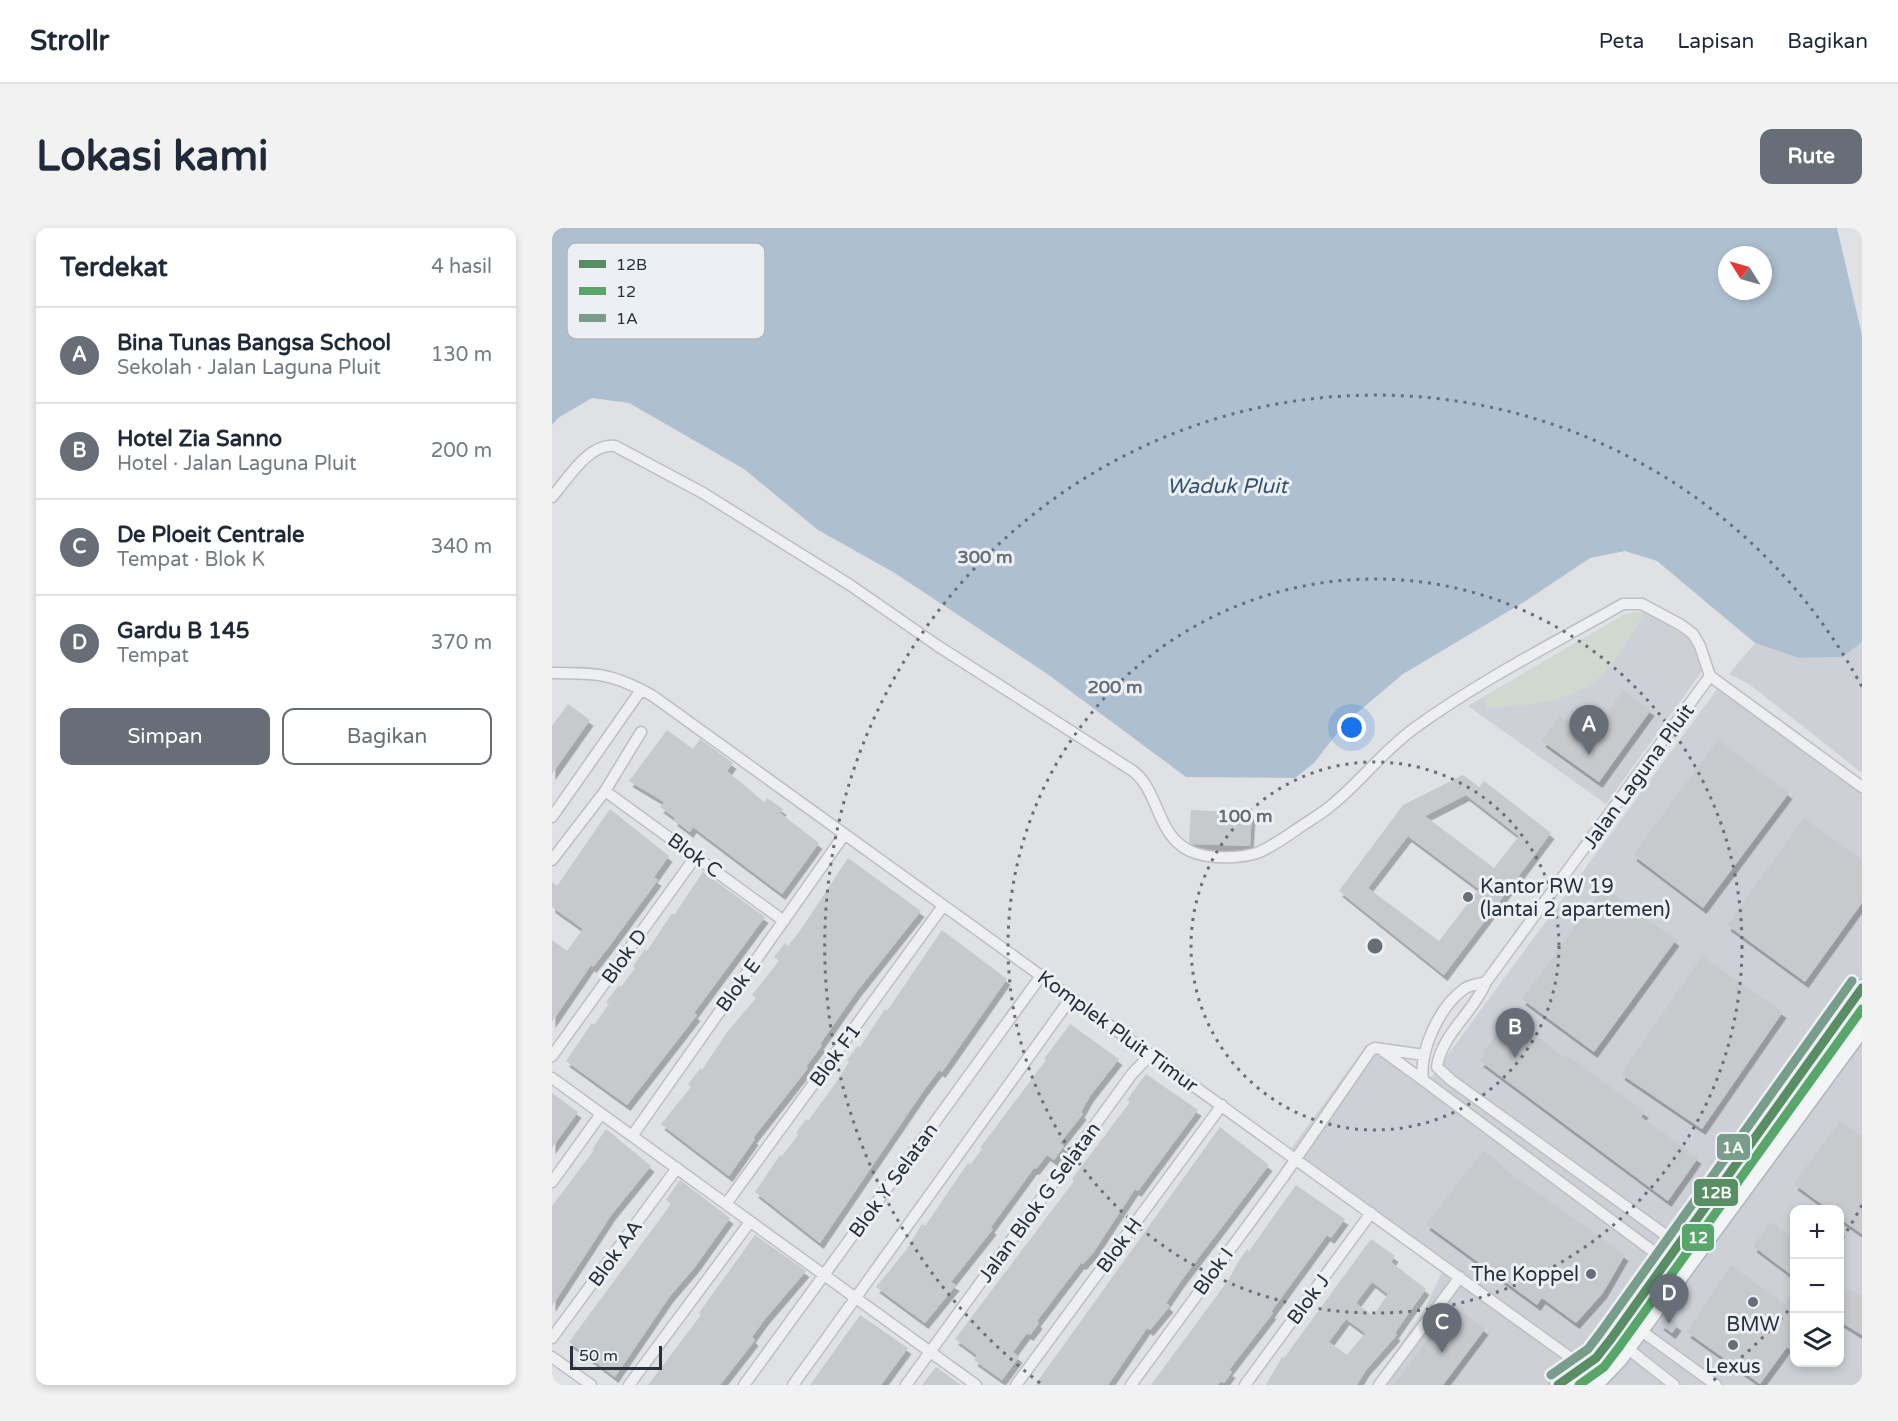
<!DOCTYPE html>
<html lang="id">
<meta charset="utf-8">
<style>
:root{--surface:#fff;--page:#f2f2f3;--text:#1f2937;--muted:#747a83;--line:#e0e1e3;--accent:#676e77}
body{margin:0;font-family:"Varela Round",sans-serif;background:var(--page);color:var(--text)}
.controls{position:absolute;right:18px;bottom:18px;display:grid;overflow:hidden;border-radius:12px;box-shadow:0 3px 9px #0003}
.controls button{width:54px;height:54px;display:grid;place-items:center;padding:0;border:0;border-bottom:2px solid var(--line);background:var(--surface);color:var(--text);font:30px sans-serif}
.compass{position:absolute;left:1166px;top:18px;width:54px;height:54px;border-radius:50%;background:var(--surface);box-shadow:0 3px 9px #0003;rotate:307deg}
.scale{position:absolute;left:18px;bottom:15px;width:92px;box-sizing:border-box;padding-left:6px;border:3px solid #27303c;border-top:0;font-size:16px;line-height:21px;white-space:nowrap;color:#27303c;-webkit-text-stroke:4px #ecf0f4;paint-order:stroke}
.you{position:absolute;left:800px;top:500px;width:21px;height:21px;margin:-15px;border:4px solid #fff;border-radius:50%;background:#1a73e8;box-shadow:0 0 0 9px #1a73e833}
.badge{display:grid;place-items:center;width:39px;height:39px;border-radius:50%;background:var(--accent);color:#fff;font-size:20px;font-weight:700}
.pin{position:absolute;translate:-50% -50px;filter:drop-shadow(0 2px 3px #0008)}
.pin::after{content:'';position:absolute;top:32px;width:21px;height:18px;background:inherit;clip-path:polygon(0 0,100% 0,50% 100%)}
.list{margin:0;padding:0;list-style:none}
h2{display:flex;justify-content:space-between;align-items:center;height:78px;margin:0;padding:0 24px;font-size:26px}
h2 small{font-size:20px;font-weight:400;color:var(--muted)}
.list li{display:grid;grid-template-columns:39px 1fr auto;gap:18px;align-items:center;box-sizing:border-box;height:96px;padding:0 24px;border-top:2px solid var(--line)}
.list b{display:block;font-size:22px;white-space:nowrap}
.list p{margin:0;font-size:20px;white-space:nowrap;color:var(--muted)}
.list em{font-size:20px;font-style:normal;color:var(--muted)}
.actions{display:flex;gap:12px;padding:18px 24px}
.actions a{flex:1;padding:14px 0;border:2px solid var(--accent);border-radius:12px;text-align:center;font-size:21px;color:var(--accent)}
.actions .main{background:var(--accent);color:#fff}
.icon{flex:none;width:33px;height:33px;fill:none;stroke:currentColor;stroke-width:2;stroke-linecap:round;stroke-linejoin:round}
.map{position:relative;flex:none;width:1310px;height:1157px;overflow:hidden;border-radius:12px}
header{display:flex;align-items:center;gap:36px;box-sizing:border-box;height:84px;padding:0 30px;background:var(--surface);border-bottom:2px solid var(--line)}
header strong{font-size:28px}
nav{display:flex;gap:33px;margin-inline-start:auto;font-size:21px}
.intro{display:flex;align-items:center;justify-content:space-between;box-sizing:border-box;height:144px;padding:0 36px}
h1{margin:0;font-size:42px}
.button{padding:15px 27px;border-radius:12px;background:var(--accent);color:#fff;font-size:21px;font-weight:700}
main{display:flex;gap:36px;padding:0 36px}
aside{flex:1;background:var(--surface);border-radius:12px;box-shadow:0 3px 9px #0003}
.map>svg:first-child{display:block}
.built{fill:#cdd1d7;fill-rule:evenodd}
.green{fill:#d0d8cf}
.water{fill:#aec0cf;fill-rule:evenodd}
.building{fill:#c7c9cc;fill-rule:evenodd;filter:url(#shadow)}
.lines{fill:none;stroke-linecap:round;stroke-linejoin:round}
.minor-casing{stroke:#bdbfc2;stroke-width:13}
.trunk-casing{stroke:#b2b5b9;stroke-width:19}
.minor{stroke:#efeff1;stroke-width:10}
.trunk{stroke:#f3f4f5;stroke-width:16}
.bus-1-casing{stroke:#ecf0f4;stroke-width:14}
.bus-2-casing{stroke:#ecf0f4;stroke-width:14}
.bus-3-casing{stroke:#ecf0f4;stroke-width:14}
.bus-1{stroke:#598e64;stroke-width:9}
.bus-2{stroke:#59a66a;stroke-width:9}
.bus-3{stroke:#789d8a;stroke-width:9}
.ring{fill:none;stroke:#676e77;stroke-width:3;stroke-dasharray:3 6}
.poi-dot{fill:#676e77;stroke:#ecf0f4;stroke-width:2}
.labels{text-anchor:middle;stroke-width:6;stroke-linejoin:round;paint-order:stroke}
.street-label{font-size:20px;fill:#27303c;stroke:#ecf0f4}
.poi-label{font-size:20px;fill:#27303c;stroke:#ecf0f4}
.water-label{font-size:21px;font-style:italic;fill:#33526f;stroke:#ecf0f4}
.key{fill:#ecf0f4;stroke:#b1b6bd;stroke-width:1.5}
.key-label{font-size:16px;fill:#27303c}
.centre{fill:#676e77;stroke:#ecf0f4;stroke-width:3}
.ring-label{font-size:18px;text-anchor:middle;font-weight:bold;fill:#676e77;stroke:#ecf0f4;stroke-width:6;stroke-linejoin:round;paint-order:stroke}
.line-badge{stroke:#ecf0f4;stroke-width:2}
.badge-label{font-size:16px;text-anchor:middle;font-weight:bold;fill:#fff}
</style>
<header>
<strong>Strollr</strong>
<nav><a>Peta</a><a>Lapisan</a><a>Bagikan</a></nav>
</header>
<div class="intro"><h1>Lokasi kami</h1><a class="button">Rute</a></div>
<main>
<aside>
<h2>Terdekat<small>4 hasil</small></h2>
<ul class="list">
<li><span class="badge">A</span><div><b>Bina Tunas Bangsa School</b><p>Sekolah · Jalan Laguna Pluit</p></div><em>130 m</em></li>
<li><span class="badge">B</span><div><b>Hotel Zia Sanno</b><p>Hotel · Jalan Laguna Pluit</p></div><em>200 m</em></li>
<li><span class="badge">C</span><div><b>De Ploeit Centrale</b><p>Tempat · Blok K</p></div><em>340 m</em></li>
<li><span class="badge">D</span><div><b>Gardu B 145</b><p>Tempat</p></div><em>370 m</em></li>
</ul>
<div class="actions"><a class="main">Simpan</a><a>Bagikan</a></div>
</aside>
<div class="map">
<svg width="1310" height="1157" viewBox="0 0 1310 1157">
<defs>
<filter id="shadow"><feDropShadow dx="3.5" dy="6" stdDeviation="0" flood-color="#0004"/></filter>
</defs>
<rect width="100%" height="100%" fill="#dfe1e4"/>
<path class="built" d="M1094 383 1139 412 1151 442 1054 576 916 478 1073 386Z
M1310 414V545L1197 456 1177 446 1203 415 1247 430 1291 429Z
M1166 460 1310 565V1157H820L872 1082 892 1040 735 926 814 818 872 859ZM1242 982H1288V1134H1242Z"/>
<path class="green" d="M1094 383C1083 399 1066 433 1053 445 1020 475 977 478 935 480L932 469 1073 386Z"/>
<path class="water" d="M0 0H1285L1310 107V414L1291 429 1247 430 1203 415 1105 333 1073 323 1038 330 972 374 851 446 793 495 762 535 743 550 634 549 494 445 341 344 266 302 192 241 77 175 40 170 6 190 0 197ZM1175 27H1211V63H1175Z"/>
<path class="building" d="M1071 462 1099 482 1047 554 990 513 1007 488 1037 509Z
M16 476 38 492 0 546V498Z
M115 502 141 521 148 511 181 535 175 543 212 574 215 570 231 581 228 585 267 615 230 666 141 599 138 604 122 592 123 590 108 579 112 574 77 553Z
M1166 512 1237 565 1151 680 1081 627Z
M911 547 927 559 932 553 999 605 892 747 787 663 851 577ZM914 567 967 608 942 640 873 588ZM856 608 927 661 887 713 816 660Z
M58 581 117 628 102 649 106 652 56 720 41 739 39 737 0 794V712L15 723 31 701 0 679V654L5 658Z
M639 582 700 585 698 618 640 616 637 614Z
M1252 590 1310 632V675L1253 754 1175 697Z
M296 630 369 683 306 762 268 816 270 817 254 839 256 840 201 910 203 911 177 948 109 896 139 859 136 856 148 841 150 842 176 803 204 770 200 767 227 733 222 729 233 715 236 718 250 700Z
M151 644 213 689 142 785 145 787 75 877 14 833 40 795 42 797 57 776 54 774 67 757 69 759 83 740 81 738 93 721 95 723 120 685 122 687Z
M1052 659 1124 712 1042 824 970 771Z
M390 702 455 751 390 844 387 842 372 862 268 1015 203 964 228 927 230 928 246 907 244 905 254 891 256 893 283 856 297 834 295 832 306 818 308 819 333 781 335 783Z
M1150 728 1231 784 1150 901 1069 846Z
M961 790 1013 830 1015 827 1093 884 1089 889 1146 930 1116 973 928 833 933 826 931 824 953 795 956 797Z
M518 796 567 831 538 868 529 884 531 886 508 915 512 918 502 932 495 927 484 941 482 940 439 999 441 1001 399 1054 404 1057 373 1095 324 1059 354 1022 370 996 373 998 416 935 418 937 430 921 428 920 494 832 492 831Z
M594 846 646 882 586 963 583 961 541 1025 531 1036 529 1035 485 1093 487 1095 478 1107 475 1105 461 1124 467 1129 450 1152 422 1132 425 1127 403 1111 522 953 520 951 578 874 575 872Z
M0 865 26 884 0 920Z
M1288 893 1310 908V1006L1287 990V981H1276L1242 956Z
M668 899 717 937 629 1053 614 1075 618 1078 598 1102 595 1100 556 1157H483Z
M54 901 99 938 60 986 0 1078V978L42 922 40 921Z
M932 922 963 949 1073 1027 1051 1065 1024 1095 990 1070 985 1077 874 996Z
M128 952 178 990 143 1039 118 1068 63 1149 17 1114 119 976 114 972Z
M744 957 793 991 779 1010 775 1007 719 1084 721 1085 677 1142 680 1144 672 1155 669 1153 666 1157H599L677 1051 686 1034 695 1021 697 1023Z
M1219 994 1242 1011V1049L1201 1018Z
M203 1007 254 1043 213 1091 200 1109 203 1112 168 1157H96L149 1087 147 1085Z
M819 1011 843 1028 839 1034 874 1061 854 1089 843 1105 845 1107 814 1142 805 1157H714L730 1129 732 1130ZM820 1054 836 1066 821 1088 804 1075ZM794 1091 813 1105 795 1127 777 1114Z
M1179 1037 1233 1076 1242 1063V1113L1237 1121 1235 1119 1208 1156 1135 1104Z
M1295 1059 1310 1068V1107L1287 1093V1072Z
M901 1077 933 1101 891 1157H842Z
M308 1087 356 1120 329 1157H258Z
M1114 1088 1126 1097 1120 1105 1108 1096Z
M384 1139 409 1157H370Z"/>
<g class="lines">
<g class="minor-casing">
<path id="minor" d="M0 269C16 251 36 215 63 218L151 265 298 357 386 418 581 543C608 564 604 607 638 623 656 631 685 631 705 625 718 620 732 610 744 602 756 593 770 586 781 576 810 552 833 521 864 499 929 452 1002 415 1071 376H1090L1129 397 1141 406 1148 418 1158 448 1310 559
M0 445C45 445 60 445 101 468L1030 1138
M53 563 232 693
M0 589 89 462
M0 632 53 563 89 504
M934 754C927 756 917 757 912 761 887 779 867 823 871 852L1114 1033
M831 823 871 852
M0 828 144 628
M0 850 424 1157
M80 908 292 607
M0 954 49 886
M174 976 391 678
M1126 1016 899 852 885 839C889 807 922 784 934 754L1158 448
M1088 1102 1164 1157
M0 1110 125 940
M1075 1120 1122 1157
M0 1129 39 1157
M77 1157 198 994
M192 1157 489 748
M241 1157 519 770
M354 1157 580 846 598 827
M464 1157 670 877
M579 1157 732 948 819 822 823 820 872 827
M693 1157 819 985
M827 1157 908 1049"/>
</g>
<g class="trunk-casing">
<path id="trunk" d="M1006 1157 1044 1130 1059 1111 1310 760
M1042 1157 1067 1131 1310 800"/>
</g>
<use href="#minor" class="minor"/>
<use href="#trunk" class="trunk"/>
<g class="bus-1-casing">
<path id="bus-1" d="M1006 1157 1044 1130 1059 1111 1310 760"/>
</g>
<g class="bus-2-casing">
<path id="bus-2" d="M1027 1157 1052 1139 1068 1118 1310 781"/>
</g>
<g class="bus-3-casing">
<path id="bus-3" d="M999 1147 1036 1121 1049 1104 1300 753"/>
</g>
<use href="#bus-1" class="bus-1"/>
<use href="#bus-2" class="bus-2"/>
<use href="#bus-3" class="bus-3"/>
</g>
<g class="ring">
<circle cx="823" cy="718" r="184"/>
<circle cx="823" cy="718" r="367"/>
<path d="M1310 977A551 551 0 0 1 1288 1014M1242 1076A551 551 0 0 1 1158 1155M488 1155A551 551 0 1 1 1310 459"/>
</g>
<g class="poi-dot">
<circle cx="916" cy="669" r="6"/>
<circle cx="1039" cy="1046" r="6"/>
<circle cx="1201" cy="1074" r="6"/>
<circle cx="1181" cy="1117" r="6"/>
</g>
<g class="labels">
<g class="street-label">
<text transform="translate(1086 548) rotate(-54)" y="7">Jalan Laguna Pluit</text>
<text transform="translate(143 627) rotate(36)" y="7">Blok C</text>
<text transform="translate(72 728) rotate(-54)" y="7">Blok D</text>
<text transform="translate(186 757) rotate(-54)" y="7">Blok E</text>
<text transform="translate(566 803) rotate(36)" y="7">Komplek Pluit Timur</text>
<text transform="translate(283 827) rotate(-54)" y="7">Blok F1</text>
<text transform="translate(341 952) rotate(-54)" y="7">Blok Y Selatan</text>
<text transform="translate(487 974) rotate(-54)" y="7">Jalan Blok G Selatan</text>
<text transform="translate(567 1017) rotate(-54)" y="7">Blok H</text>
<text transform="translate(63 1025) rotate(-54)" y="7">Blok AA</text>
<text transform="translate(661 1043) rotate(-54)" y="7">Blok I</text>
<text transform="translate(756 1071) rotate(-54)" y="7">Blok J</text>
</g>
<g class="poi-label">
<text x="928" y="665" text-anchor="start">Kantor RW 19<tspan x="928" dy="23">(lantai 2 apartemen)</tspan></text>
<text x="1027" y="1053" text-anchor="end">The Koppel</text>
<text x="1201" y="1103">BMW</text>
<text x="1181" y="1145">Lexus</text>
</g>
<g class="water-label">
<text x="675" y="265">Waduk Pluit</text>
</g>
</g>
<rect x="15" y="15" width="198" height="96" rx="9" class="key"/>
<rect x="27" y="32" width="27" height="8" fill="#598e64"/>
<rect x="27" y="59" width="27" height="8" fill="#59a66a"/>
<rect x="27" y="86" width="27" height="8" fill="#789d8a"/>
<g class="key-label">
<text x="64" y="42">12B</text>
<text x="64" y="69">12</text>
<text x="64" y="96">1A</text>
</g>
<circle cx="823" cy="718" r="9" class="centre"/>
<g class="ring-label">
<text x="433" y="335">300 m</text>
<text x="563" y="465">200 m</text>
<text x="693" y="594">100 m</text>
</g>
<g class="line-badge">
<rect x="1164" y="905" width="35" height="28" rx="6" fill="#789d8a"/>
<rect x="1141" y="950" width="46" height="29" rx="6" fill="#598e64"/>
<rect x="1129" y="995" width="34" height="29" rx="6" fill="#59a66a"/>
</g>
<g class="badge-label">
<text x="1181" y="925">1A</text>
<text x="1164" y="970">12B</text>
<text x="1146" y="1015">12</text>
</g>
</svg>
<div class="controls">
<button>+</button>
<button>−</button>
<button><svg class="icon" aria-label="layers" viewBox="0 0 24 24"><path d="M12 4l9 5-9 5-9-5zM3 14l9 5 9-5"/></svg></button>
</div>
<svg class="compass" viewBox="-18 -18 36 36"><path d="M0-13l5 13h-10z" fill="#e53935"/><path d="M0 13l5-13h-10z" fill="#747a83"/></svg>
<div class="scale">50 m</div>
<div class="you"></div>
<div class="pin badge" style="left:1037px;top:527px">A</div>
<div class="pin badge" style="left:963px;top:830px">B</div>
<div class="pin badge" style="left:890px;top:1125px">C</div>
<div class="pin badge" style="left:1117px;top:1096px">D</div>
</div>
</main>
